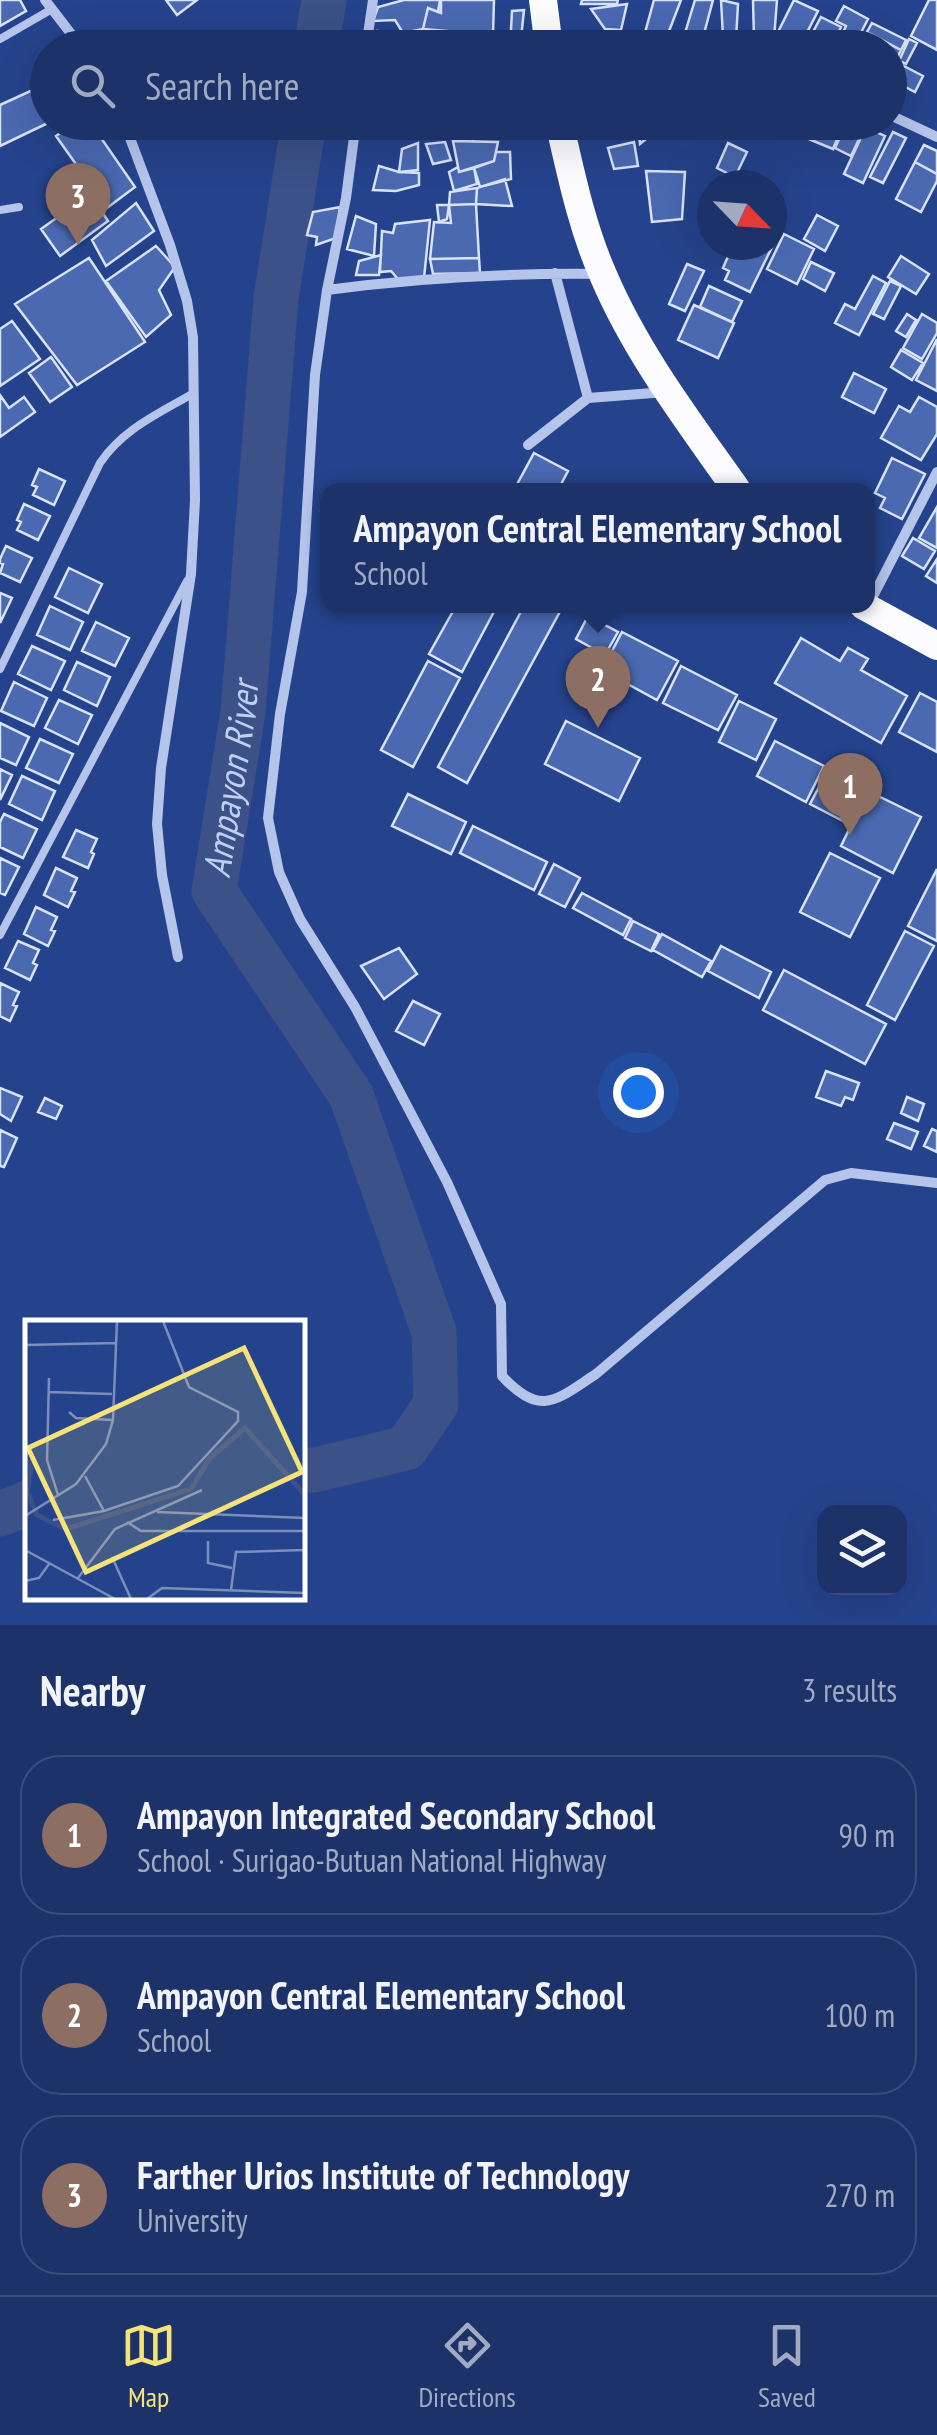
<!DOCTYPE html>
<meta charset="utf-8">
<style>
:root{--surface:#1c3269;--page:#293e71;--text:#f1f3f6;--muted:#a0aac0;--line:#3a4d7d;--accent:#f4e378}
body{margin:0;font-family:"PT Sans Narrow",sans-serif;background:var(--page);color:var(--text)}
.controls{position:absolute;right:30px;bottom:30px;display:grid;overflow:hidden;border-radius:20px;box-shadow:0 10px 40px #0002}
.controls button{width:90px;height:90px;display:grid;place-items:center;padding:0;border:0;border-bottom:2px solid var(--line);background:var(--surface);color:var(--text);font:50px sans-serif}
.compass{position:absolute;left:697px;top:170px;width:90px;height:90px;border-radius:50%;background:var(--surface);box-shadow:0 10px 40px #0002;rotate:115deg}
.you{position:absolute;left:638px;top:1092px;width:35px;height:35px;margin:-25px;border:8px solid #fff;border-radius:50%;background:#1a73e8;box-shadow:0 0 0 15px #1a73e833}
.badge{display:grid;place-items:center;width:65px;height:65px;border-radius:50%;background:var(--accent);color:#fff;font-size:32px;font-weight:700}
.pin{position:absolute;translate:-50% -82px;filter:drop-shadow(0 2px 5px #0008)}
.pin::after{content:'';position:absolute;top:52px;width:35px;height:30px;background:inherit;clip-path:polygon(0 0,100% 0,50% 100%)}
.popup{position:absolute;left:320px;top:483px;width:555px;height:130px;box-sizing:border-box;display:grid;place-content:center;border-radius:20px;background:var(--surface);filter:drop-shadow(0 2px 8px #0005);font-size:32px;white-space:nowrap;color:var(--muted)}
.popup b{font-size:38px;color:var(--text)}
.popup::after{content:'';position:absolute;left:50%;top:100%;margin-left:-20px;border:20px solid transparent;border-top-color:var(--surface)}
.list{margin:0;padding:0;list-style:none}
h2{display:flex;justify-content:space-between;align-items:center;height:130px;margin:0;padding:0 40px;font-size:42px}
h2 small{font-size:32px;font-weight:400;color:var(--muted)}
.list li{display:grid;grid-template-columns:65px 1fr auto;gap:30px;align-items:center;box-sizing:border-box;height:160px;margin:0 20px 20px;padding:0 20px;border:2px solid var(--line);border-radius:40px}
.list b{display:block;font-size:38px;white-space:nowrap}
.list p{margin:0;font-size:32px;white-space:nowrap;color:var(--muted)}
.list em{font-size:32px;font-style:normal;color:var(--muted)}
.icon{flex:none;width:55px;height:55px;fill:none;stroke:currentColor;stroke-width:2;stroke-linecap:round;stroke-linejoin:round}
.map{position:relative;flex:none;width:937px;height:1625px;overflow:hidden}
.search{position:absolute;background:var(--surface);box-shadow:0 10px 40px #0002;left:30px;right:30px;top:30px;height:110px;display:flex;align-items:center;gap:25px;box-sizing:border-box;padding:0 35px;border-radius:55px;color:var(--muted);font-size:38px}
.sheet{height:670px;background:var(--surface)}
nav{display:flex;justify-content:space-around;align-items:center;box-sizing:border-box;height:140px;border-top:2px solid var(--line);background:var(--surface);font-size:28px;color:var(--muted)}
nav a{display:grid;justify-items:center;gap:5px}
nav .on{color:var(--accent)}
.map>svg:first-child{display:block}
.lines{fill:none;stroke-linecap:round;stroke-linejoin:round}
.river{stroke:#3b5187;stroke-width:45}
.building{fill:#4a69b1;stroke:#d8e2f8;stroke-width:2.5}
.service{stroke:#b4c4ea;stroke-width:8}
.minor{stroke:#b4c4ea;stroke-width:10}
.trunk{stroke:#fcfcfe;stroke-width:28}
.labels{text-anchor:middle;stroke-width:10;stroke-linejoin:round;paint-order:stroke}
.water-label{font-size:38px;font-style:italic;fill:#c0cff1;stroke:#25438c}
.inset-river{fill:none;stroke:#3b5187;stroke-width:5}
.inset-road{fill:none;stroke:#7c8eba;stroke-width:2.5}
.view{fill:#f4e378;fill-opacity:0.15;stroke:#f4e378;stroke-width:5}
.inset-edge{fill:none;stroke:#fff;stroke-width:5}
</style>
<div class="map">
<svg width="937" height="1625" viewBox="0 0 937 1625">
<rect width="100%" height="100%" fill="#25438c"/>
<g class="lines">
<g class="river">
<path d="M316 48 324 0"/>
<path id="s1" d="M302 1470H315L406 1448 436 1404 434 1332 351 1095 214 891 243 712 276 298 304 122"/>
<path d="M0 1514 28 1503"/>
</g>
</g>
<path class="building" d="M0 0H20L26 11 0 26Z
M166 0H197L177 15Z
M404 0H441V13L428 8 423 29 403 33 395 20 373 21 378 7Z
M440 0H494L493 35 423 29 428 8 438 12Z
M582 0H618L617 4H581Z
M654 0H681L666 39 643 40Z
M695 0H713L701 45 682 43Z
M721 0 738 4 736 39 723 37Z
M753 0H777L774 39H754Z
M794 0 818 11 800 46 777 34Z
M929 0H937V50L911 36Z
M627 4 621 30 605 29 591 9Z
M844 6 868 19 853 48H835L846 26 836 21Z
M524 10 520 48H510L512 11Z
M821 17 841 27 831 48H811L806 45Z
M872 23 906 40 901 50 867 32Z
M377 31 404 34 401 44 419 48 377 47Z
M867 32 901 50 890 73V48H860Z
M909 39 917 43 906 64 899 61Z
M898 63 923 76 915 92 890 79Z
M48 83V122H50L0 146V105Z
M76 122H90L135 187 107 208 56 136Z
M145 122H175L149 134Z
M472 122H506L509 137 473 139Z
M638 122H665V123L640 144Z
M788 122H816L809 139 785 129Z
M818 122H844L833 149 811 140Z
M847 122H867L851 156 835 148Z
M866 127 885 136 863 183 844 174Z
M893 132 906 138 883 183 870 177Z
M453 141 498 142 494 161 459 172Z
M445 142 451 160 433 164 426 144Z
M634 142 638 166 614 169 608 148Z
M418 143V170L399 172 402 149Z
M728 143 747 152 735 177 717 168Z
M924 145 937 151V174L915 162Z
M496 152H510L511 179 480 187 474 168 494 161Z
M915 162 937 174V181L921 212 896 199Z
M379 166 399 172 419 173V185L396 191 373 190Z
M458 167 459 172 474 168 477 184 454 191 449 172Z
M646 171 685 172 682 219 652 222Z
M505 179 512 206 476 204 477 188Z
M477 188 476 204 449 205 450 192Z
M90 194 108 221 60 256 41 229Z
M136 203 154 231 106 266 92 240Z
M476 204 479 258 430 259 434 222 451 223 449 205Z
M437 205H449L447 219 439 222Z
M340 207 336 238 316 245 317 237 307 235 313 212Z
M817 215 838 226 825 251 804 239Z
M356 216 376 224 374 256 347 249Z
M430 220 424 278 398 279 391 271 380 272 382 231 393 233 395 224Z
M784 234 814 249 797 284 767 269Z
M772 242 774 243 750 292 725 280 729 271 723 268 733 245 740 248 741 245H772Z
M156 246 175 267 159 290 171 315 146 337 106 281Z
M381 255 379 275H356L359 261Z
M901 256 929 274 916 294 888 277Z
M89 258 145 342 77 385 15 304Z
M479 258 480 273 433 274 430 259Z
M811 262 834 273 825 291 803 279Z
M687 264 704 271 685 311 669 304Z
M873 276 886 283 859 335 835 323 845 304 855 309Z
M890 281 901 286 884 319 873 314Z
M709 286 742 301 732 322 700 307Z
M694 305 734 323 718 358 678 340Z
M907 314 916 320 906 337 896 331Z
M922 314 937 323V333L922 359 903 348Z
M12 321 40 359 0 386V329Z
M937 339V391L916 380Z
M901 350 923 363 912 380 891 367Z
M51 357 72 387 50 402 29 373Z
M854 373 886 389 874 413 842 397Z
M0 395 9 408 24 397 35 412 0 437Z
M919 397 937 407V434L921 460 881 438 899 406 910 412Z
M534 453 568 471 558 490H514Z
M892 458 925 474 902 519 880 508 885 498 875 493Z
M39 469 65 481 54 505 33 495 37 487 32 485Z
M24 504 50 516 38 540 17 530 21 522 17 520Z
M937 507V548L919 538Z
M913 538 935 551 924 569 902 556Z
M6 546 32 558 20 582 0 573 3 564 0 563V559Z
M937 559V583L926 576Z
M69 568 102 584 88 613 55 597Z
M0 593 12 598 0 623Z
M50 606 83 622 70 650 37 635Z
M456 606H497L462 672 429 654Z
M524 606H563L467 783 438 767Z
M588 616 618 632 605 655 576 639Z
M96 622 129 638 115 666 82 651Z
M622 632 678 661 657 700 602 670Z
M801 638 840 661 848 648 868 659 861 670 907 696 881 743 775 683Z
M32 646 65 661 51 690 18 674Z
M428 661 460 678 413 767 381 750Z
M77 662 110 677 97 706 64 690Z
M681 666 737 695 718 730 663 703Z
M14 682 47 698 34 726 1 711Z
M920 693 937 702V752L899 732Z
M59 700 92 715 78 744 45 728Z
M739 701 776 719 756 760 719 742Z
M566 721 640 758 619 801 545 764Z
M0 723 29 737 16 765 0 758Z
M40 739 73 754 59 783 26 768Z
M775 741 824 766 806 802 757 776Z
M0 769 12 775 0 800Z
M22 776 55 791 42 820 9 804Z
M825 776 864 796 849 824 810 804Z
M868 791 921 817 893 873 841 846Z
M408 794 466 822 451 854 392 826Z
M4 814 37 829 23 858 0 847V822Z
M473 826 547 862 534 890 460 853Z
M76 830 97 839 91 852 94 854 88 868 63 857Z
M830 853 880 878 850 937 800 912Z
M0 858 19 867 5 895 0 893Z
M554 864 580 878 565 907 539 894Z
M56 868 77 878 71 891 75 892 68 907 44 895Z
M937 869V941L908 926Z
M582 893 631 919 623 935 573 908Z
M36 907 57 917 51 930 55 931 48 946 24 934Z
M633 921 659 934 651 951 625 938Z
M905 931 934 946 895 1020 867 1005Z
M662 934 711 961 702 977 653 950Z
M18 941 39 950 33 963 37 965 30 980 5 968Z
M721 946 771 972 759 998 708 971Z
M399 948 417 974 384 999 361 966Z
M784 970 886 1024 865 1064 763 1010Z
M0 983 19 992 13 1005 17 1006 10 1021 0 1016Z
M413 1001 440 1014 424 1045 396 1031Z
M826 1071 859 1083 853 1100 845 1097 841 1106 816 1097Z
M0 1088 22 1097 11 1121 0 1114Z
M907 1097 924 1104 918 1121 901 1113Z
M45 1098 62 1106 56 1119 38 1112Z
M894 1123 918 1132 911 1149 887 1139Z
M932 1129 937 1131V1152L924 1146Z
M0 1130 17 1138 4 1167 0 1166Z"/>
<g class="lines">
<path class="service" d="M0 39 52 9
M0 210 19 207
M0 669 100 463C123 429 158 414 192 394
M0 935 187 581"/>
<path class="minor" d="M45 0 82 48
M366 48 373 0
M890 115 937 137
M124 122 170 245 187 301 193 337 195 500 191 574 161 768 157 824 162 875 178 957
M555 273 588 398
M601 274C510 273 417 278 327 290L315 375 302 592 280 714 268 818 279 872 300 919 355 1007 447 1182 501 1304 502 1376C541 1418 556 1400 596 1374L825 1180 851 1173 937 1183
M327 290 346 198 356 122
M528 445 588 398 666 392
M869 604 937 472"/>
<path class="trunk" d="M543 0 549 48
M559 122C571 174 582 228 604 277 637 354 689 422 737 490
M864 606 937 646"/>
</g>
<g class="labels">
<g class="water-label">
<text dy="13" stroke="none"><textPath href="#s1" startOffset="842">Ampayon River</textPath></text>
</g>
</g>
<g transform="translate(25 1320)">
<rect width="280" height="280" fill="#25438c"/>
<path class="inset-river" d="M0 137 6 148 2 171 12 195 41 209 166 169 185 138 220 108 280 175"/>
<path class="inset-road" d="M0 25 91 23M24 58 22 140 33 175M24 72 87 74M44 92 51 98 88 100M60 156 79 191 153 166 213 101V92L164 67 138 1M132 192 280 198M0 196 51 164 81 124 88 100 92 1M28 200 79 191M102 202 116 211H280M183 221V243L207 248M0 230 90 279M87 237 106 279M53 258 90 209 177 170M0 261 14 258 24 244M206 270 211 232 280 230M122 279 137 268 280 273"/>
<path class="view" d="M219 28 277 152 61 252 3 128Z"/>
<rect width="280" height="280" class="inset-edge"/>
</g>
</svg>
<div class="controls">
<button><svg class="icon" aria-label="layers" viewBox="0 0 24 24"><path d="M12 4l9 5-9 5-9-5zM3 14l9 5 9-5"/></svg></button>
</div>
<svg class="compass" viewBox="-18 -18 36 36"><path d="M0-13l5 13h-10z" fill="#e53935"/><path d="M0 13l5-13h-10z" fill="#a0aac0"/></svg>
<div class="you"></div>
<div class="pin badge" style="left:850px;top:835px;background:#8d6e63">1</div>
<div class="pin badge" style="left:598px;top:728px;background:#8d6e63">2</div>
<div class="popup"><b>Ampayon Central Elementary School</b>School</div>
<div class="pin badge" style="left:78px;top:245px;background:#8d6e63">3</div>
<div class="search"><svg class="icon" aria-label="search" viewBox="0 0 24 24"><circle cx="10" cy="10" r="6"/><path d="M15 15l6 6"/></svg>Search here</div>
</div>
<section class="sheet">
<h2>Nearby<small>3 results</small></h2>
<ul class="list">
<li><span class="badge" style="background:#8d6e63">1</span><div><b>Ampayon Integrated Secondary School</b><p>School · Surigao-Butuan National Highway</p></div><em>90 m</em></li>
<li><span class="badge" style="background:#8d6e63">2</span><div><b>Ampayon Central Elementary School</b><p>School</p></div><em>100 m</em></li>
<li><span class="badge" style="background:#8d6e63">3</span><div><b>Farther Urios Institute of Technology</b><p>University</p></div><em>270 m</em></li>
</ul>
</section>
<nav>
<a class="on"><svg class="icon" aria-label="map" viewBox="0 0 24 24"><path d="M3 6l6-2 6 2 6-2v14l-6 2-6-2-6 2zM9 4v14M15 6v14"/></svg>Map</a>
<a><svg class="icon" aria-label="directions" viewBox="0 0 24 24"><path d="M12 3l9 9-9 9-9-9zM9 14v-3h6M13 9l2 2-2 2"/></svg>Directions</a>
<a><svg class="icon" aria-label="saved" viewBox="0 0 24 24"><path d="M7 4h10v16l-5-4-5 4z"/></svg>Saved</a>
</nav>
